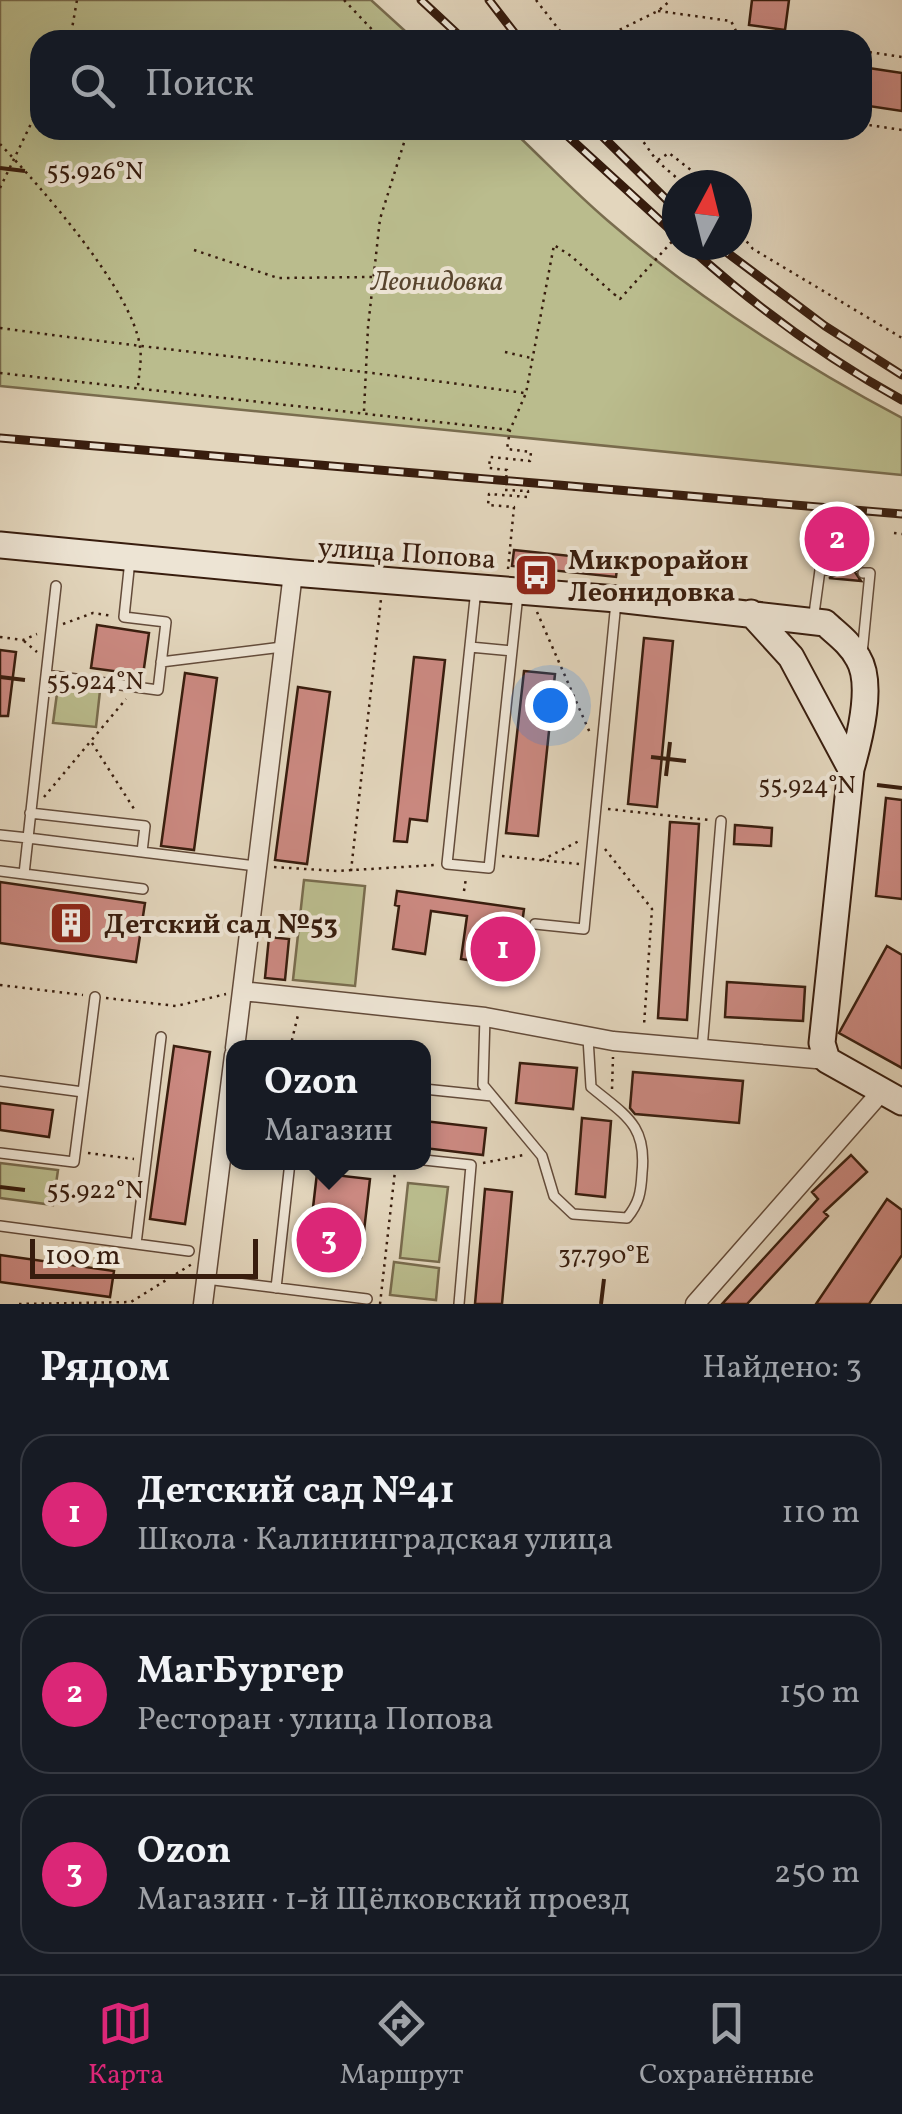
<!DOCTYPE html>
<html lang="ru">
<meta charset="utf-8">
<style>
:root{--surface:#171b24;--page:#20242c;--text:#f1f3f6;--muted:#9ea1a6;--line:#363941;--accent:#db2777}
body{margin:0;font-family:Vollkorn,serif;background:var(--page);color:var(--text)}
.compass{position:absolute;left:662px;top:170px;width:90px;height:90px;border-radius:50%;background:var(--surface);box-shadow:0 10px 40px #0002;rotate:7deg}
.scale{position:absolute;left:30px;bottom:25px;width:228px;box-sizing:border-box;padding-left:10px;border:5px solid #381d0e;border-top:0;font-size:28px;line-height:35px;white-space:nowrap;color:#381d0e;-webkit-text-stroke:8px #ede4d4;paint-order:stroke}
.you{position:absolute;left:550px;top:705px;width:35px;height:35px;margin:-25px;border:8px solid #fff;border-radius:50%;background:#1a73e8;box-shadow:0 0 0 15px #1a73e833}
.badge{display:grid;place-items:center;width:65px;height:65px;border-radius:50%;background:var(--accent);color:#fff;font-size:32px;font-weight:700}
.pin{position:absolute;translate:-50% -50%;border:5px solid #fff;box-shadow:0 2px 10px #0006}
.popup{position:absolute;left:226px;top:1040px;width:205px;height:130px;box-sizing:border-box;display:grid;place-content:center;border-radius:20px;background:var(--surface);filter:drop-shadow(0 2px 8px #0005);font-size:32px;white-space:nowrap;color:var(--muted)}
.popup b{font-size:38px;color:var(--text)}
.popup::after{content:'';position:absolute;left:50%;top:100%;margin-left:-20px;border:20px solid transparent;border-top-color:var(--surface)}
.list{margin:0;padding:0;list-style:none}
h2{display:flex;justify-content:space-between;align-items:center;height:130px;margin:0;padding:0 40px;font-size:42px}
h2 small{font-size:32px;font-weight:400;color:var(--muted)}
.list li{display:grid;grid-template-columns:65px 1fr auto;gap:30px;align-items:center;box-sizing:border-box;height:160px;margin:0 20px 20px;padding:0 20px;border:2px solid var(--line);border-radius:30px}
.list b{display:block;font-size:38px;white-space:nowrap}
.list p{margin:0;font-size:32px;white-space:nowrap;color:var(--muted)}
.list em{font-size:32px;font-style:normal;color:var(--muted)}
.icon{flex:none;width:55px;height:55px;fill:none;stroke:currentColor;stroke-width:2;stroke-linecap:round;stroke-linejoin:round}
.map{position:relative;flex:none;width:902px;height:1304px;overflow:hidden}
.search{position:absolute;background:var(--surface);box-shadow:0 10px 40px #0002;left:30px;right:30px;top:30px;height:110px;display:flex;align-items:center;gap:25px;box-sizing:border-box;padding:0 35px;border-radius:30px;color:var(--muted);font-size:38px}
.sheet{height:670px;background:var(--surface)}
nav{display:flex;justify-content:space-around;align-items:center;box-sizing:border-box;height:140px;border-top:2px solid var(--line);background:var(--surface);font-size:28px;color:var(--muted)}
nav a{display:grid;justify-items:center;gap:5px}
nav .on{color:var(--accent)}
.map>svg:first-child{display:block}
.green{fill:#babc8d;stroke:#796c4e;stroke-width:2.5}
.building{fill:#cb8981;stroke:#381d0e;stroke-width:2.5}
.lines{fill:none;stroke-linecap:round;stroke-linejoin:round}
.lane-casing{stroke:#634b3a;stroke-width:12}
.street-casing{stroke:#634b3a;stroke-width:21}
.secondary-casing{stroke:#381d0e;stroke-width:29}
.path{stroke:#381d0e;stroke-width:2.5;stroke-dasharray:2.5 5;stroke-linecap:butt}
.lane{stroke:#ede4d4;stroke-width:9}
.street{stroke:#ede4d4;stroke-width:18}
.secondary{stroke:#ede4d4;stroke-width:25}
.rail-casing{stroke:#381d0e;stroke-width:9}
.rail{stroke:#ede4d4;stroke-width:5;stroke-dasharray:15;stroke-linecap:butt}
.path-bridge{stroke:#381d0e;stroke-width:2.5;stroke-dasharray:2.5 5;stroke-linecap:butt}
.ticks{fill:none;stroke:#381d0e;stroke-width:4}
.labels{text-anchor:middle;stroke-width:8;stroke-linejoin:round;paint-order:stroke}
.park-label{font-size:28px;font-style:italic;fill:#58452e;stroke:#ede4d4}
.street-label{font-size:28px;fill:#381d0e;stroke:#ede4d4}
.poi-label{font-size:28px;font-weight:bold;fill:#381d0e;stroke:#ede4d4;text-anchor:start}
.ticks-label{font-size:25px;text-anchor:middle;fill:#381d0e;stroke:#ede4d4;stroke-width:8;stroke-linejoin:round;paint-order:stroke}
</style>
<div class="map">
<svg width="902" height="1304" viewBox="0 0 902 1304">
<rect width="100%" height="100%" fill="#e3d6bd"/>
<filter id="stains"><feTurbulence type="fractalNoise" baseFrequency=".002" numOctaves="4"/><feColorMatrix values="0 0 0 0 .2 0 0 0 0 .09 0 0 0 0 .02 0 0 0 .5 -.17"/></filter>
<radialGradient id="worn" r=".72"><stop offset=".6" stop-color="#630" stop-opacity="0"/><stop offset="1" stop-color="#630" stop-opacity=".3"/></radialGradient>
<path class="green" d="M0 0H371L415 40H40V130H512C544 160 574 192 607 220 696 297 799 363 902 418V475L0 386Z
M58 686 100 691 96 727 53 723Z
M304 880 365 886 355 986 293 980Z
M0 1163 58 1170 53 1205 0 1198Z
M408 1183 448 1187 439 1262 400 1258Z
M394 1262 439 1268 436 1300 390 1295Z"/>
<path class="building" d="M752 0H789L785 30 749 25Z
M862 67 902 73V111L862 105Z
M829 537 864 540 863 565 855 572 861 581 829 578 836 575 838 569 831 562Z
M514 550 618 561 616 577 512 566Z
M97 625 149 633 143 675 91 668Z
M644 638 673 641 657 807 628 804Z
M0 650 16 652 8 716H0Z
M414 657 445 660 427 821 410 819 407 842 394 841Z
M524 671 555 674 538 836 506 833Z
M185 673 217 678 194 850 161 846Z
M298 687 330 692 307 864 275 860Z
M886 798 902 800V899L876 896Z
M670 822 699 824 687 1020 658 1018Z
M735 825 772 828 771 846 734 844Z
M0 882 145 903 136 962 0 943Z
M397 891 524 909 522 924 499 920 493 964 461 959 467 916 431 911 425 954 393 949 399 906 395 905Z
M269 937 289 939 285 980 265 978Z
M887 946 902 955V1068L839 1033Z
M727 982 805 987 803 1021 725 1017Z
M174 1046 210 1052 185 1224 150 1219Z
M520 1063 577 1068 573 1109 516 1103Z
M633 1072 743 1081 739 1123 635 1114 630 1108Z
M0 1103 53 1110 49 1137 0 1130Z
M582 1118 611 1121 605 1197 576 1194Z
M424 1121 486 1128 483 1155 424 1148Z
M851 1155 867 1172 824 1212 828 1216 747 1304H722L818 1199 812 1192Z
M317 1173 370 1179 361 1257 308 1251Z
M485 1189 512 1192 502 1304H475Z
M887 1199 902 1210V1255L869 1304H816Z
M0 1255 114 1271 110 1297 0 1282Z"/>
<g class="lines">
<g class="lane-casing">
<path id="lane" d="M130 560 124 617 166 622 158 690 46 675 28 838 256 866
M476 589 447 864 489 868 518 594
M813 621 820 570H830
M470 647 512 651
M862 654 870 573H863
M161 662 282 647
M46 675 56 586
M30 813 145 826 142 852
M0 835 28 838 24 874 143 889
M0 871 24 874
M535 924 584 929 616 602
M485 1017 483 1085 542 1156 554 1196 573 1214 627 1218C639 1203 641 1193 642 1173 647 1125 626 1116 591 1087L588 1038
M702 1049 721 821
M0 1081 83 1092 95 997
M424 1089 492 1096
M0 1153 74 1162 83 1092
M424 1160 471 1165 459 1304
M0 1226 189 1251
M136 1244 161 1037
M206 1279 367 1299
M276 1288 290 1162"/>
</g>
<g class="street-casing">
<path id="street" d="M242 991 485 1017 613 1041 827 1060
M235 1048 293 573
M203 1304 234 1055
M695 1304 882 1091"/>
</g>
<g class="secondary-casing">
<path id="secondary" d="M0 545 293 573 617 599 825 623
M751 613 791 657 851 769
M825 623C837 634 850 643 858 658 874 684 859 741 851 769L822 1043 827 1060 902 1102"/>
</g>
<path class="path" d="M344 0 382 40
M536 0 567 40
M658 11 731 21 737 33 786 40
M613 33 658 11 671 0
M70 40 77 0
M862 51 902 57
M862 124 902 130
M635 130 657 161 685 185
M0 144C40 186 133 291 140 347 142 359 139 374 138 386
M658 160 669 153 710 185
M0 188 40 105
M737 230 753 249 902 338
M194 250 278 278 372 277
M0 328C175 352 350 368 524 393
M505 352 531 358
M0 373 510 430
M364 411 368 327 380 219 408 130
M894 533 902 534
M508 569 514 507 488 505 489 494 528 497V491L505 490 507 470 489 468 490 457 530 461 531 452 507 449 510 430 526 393 554 245 571 256 614 294
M537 612 590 733
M63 624 93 613 113 616
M0 637 23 640 37 634
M24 641 37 652
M92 743 136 812
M44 797 126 699
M608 809 709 820
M605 849 652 909 644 1025
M502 856 579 864
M542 860 581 840
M274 867 337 871 435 865
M351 871 381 599
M464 891 466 878
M0 985 83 995
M106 998 176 1006 226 994
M290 1048 298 1015
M612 1089 613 1057
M88 1153 134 1159
M483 1163 524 1155
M19 1304 131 1302 192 1264
M380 1304 396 1162"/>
<use href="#lane" class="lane"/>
<use href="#street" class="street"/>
<use href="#secondary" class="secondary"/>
<g class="rail-casing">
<path id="rail" d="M421 0 464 40
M489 0 520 40
M561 130 677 236
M596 130 677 210
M687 245C753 305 824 357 902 400
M717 245 825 326 902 375
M0 438 902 514"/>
</g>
<use href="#rail" class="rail"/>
<path class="path-bridge" d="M614 294 620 299 677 236"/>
</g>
<path class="ticks" d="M0 168 25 171M0 677 25 680M651 757 686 761M666 776 670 742M877 785 902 788M0 1187 25 1190M601 1304 604 1279"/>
<defs>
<g id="bus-square" transform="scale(2.25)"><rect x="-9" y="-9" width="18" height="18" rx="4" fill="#8f2418" stroke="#ede4d4"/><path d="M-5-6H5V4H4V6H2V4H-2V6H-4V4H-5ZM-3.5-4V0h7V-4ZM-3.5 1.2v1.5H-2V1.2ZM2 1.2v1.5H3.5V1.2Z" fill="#fff"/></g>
<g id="building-square" transform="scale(2.25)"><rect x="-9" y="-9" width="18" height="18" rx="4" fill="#8f2418" stroke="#ede4d4"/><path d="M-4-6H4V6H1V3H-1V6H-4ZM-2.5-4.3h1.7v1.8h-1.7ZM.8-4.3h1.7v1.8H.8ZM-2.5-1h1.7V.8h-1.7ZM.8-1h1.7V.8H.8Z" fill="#fff"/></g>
</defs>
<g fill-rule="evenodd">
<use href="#bus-square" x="536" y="575"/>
<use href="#building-square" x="71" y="923"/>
</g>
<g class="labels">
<g class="park-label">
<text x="437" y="290">Леонидовка</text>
</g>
<g class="street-label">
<text transform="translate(407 552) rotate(4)" y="10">улица Попова</text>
</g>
<g class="poi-label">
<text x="568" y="569">Микрорайон<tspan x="568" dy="32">Леонидовка</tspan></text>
<text x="104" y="933">Детский сад №53</text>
</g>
</g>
<g class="ticks-label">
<text x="95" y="179">55.926°N</text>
<text x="95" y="689">55.924°N</text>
<text x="807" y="793">55.924°N</text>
<text x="95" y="1198">55.922°N</text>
<text x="604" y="1263">37.790°E</text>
</g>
<rect width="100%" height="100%" filter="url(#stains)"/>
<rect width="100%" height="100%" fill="url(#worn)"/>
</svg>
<svg class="compass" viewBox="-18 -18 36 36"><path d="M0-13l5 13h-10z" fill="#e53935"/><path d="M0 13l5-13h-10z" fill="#9ea1a6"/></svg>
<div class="scale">100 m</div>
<div class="you"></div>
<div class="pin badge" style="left:503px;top:949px">1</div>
<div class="pin badge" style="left:837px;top:539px">2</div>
<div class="pin badge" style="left:329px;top:1240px">3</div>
<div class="popup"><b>Ozon</b>Магазин</div>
<div class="search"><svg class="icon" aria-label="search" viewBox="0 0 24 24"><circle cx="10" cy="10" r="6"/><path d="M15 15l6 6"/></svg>Поиск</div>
</div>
<section class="sheet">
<h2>Рядом<small>Найдено: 3</small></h2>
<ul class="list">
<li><span class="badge">1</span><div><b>Детский сад №41</b><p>Школа · Калининградская улица</p></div><em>110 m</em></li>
<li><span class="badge">2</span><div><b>МагБургер</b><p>Ресторан · улица Попова</p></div><em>150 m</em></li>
<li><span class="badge">3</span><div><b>Ozon</b><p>Магазин · 1-й Щёлковский проезд</p></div><em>250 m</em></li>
</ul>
</section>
<nav>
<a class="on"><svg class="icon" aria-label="map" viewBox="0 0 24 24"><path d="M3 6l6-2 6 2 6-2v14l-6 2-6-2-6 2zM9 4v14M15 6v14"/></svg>Карта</a>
<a><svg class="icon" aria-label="directions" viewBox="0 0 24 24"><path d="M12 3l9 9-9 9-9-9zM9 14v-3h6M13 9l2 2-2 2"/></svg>Маршрут</a>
<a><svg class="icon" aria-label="saved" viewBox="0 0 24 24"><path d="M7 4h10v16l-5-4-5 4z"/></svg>Сохранённые</a>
</nav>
